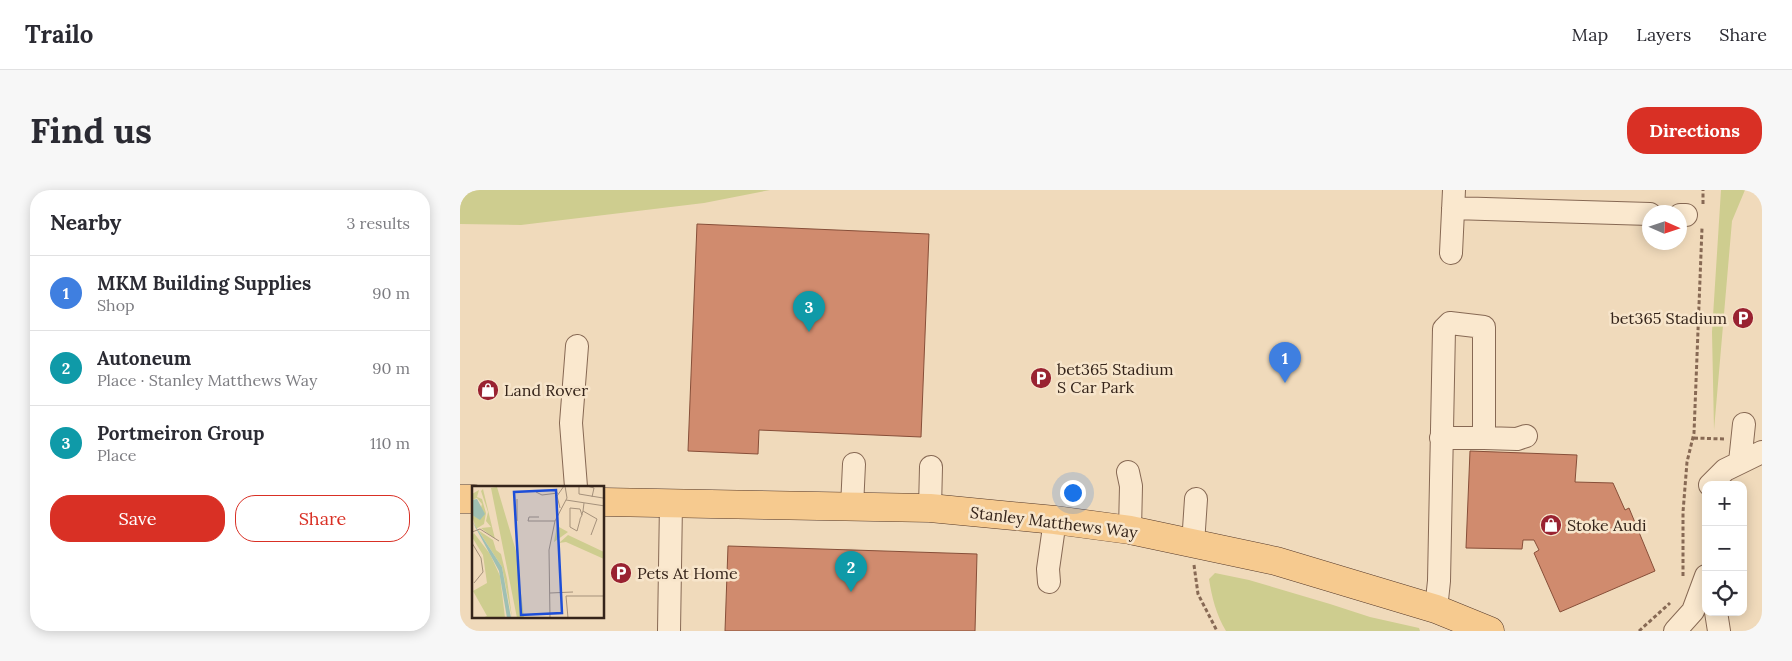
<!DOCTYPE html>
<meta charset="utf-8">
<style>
:root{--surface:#fff;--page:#f7f7f7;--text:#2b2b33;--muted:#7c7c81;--line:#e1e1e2;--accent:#d93025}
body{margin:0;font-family:Lora,serif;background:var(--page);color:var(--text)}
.controls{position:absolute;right:15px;bottom:15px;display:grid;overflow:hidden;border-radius:10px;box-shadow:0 2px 12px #0003}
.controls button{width:45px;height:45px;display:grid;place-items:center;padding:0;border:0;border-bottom:1px solid var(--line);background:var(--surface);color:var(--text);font:25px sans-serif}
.compass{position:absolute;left:1182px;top:15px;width:45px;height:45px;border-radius:50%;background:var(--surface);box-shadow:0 2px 12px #0003;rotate:93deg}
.you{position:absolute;left:612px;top:302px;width:18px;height:18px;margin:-12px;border:4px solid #fff;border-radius:50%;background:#1a73e8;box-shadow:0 0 0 8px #1a73e833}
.badge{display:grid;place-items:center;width:32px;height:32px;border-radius:50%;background:var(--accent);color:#fff;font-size:16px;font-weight:700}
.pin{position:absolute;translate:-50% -41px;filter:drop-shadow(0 1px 2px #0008)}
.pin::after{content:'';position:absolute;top:26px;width:18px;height:15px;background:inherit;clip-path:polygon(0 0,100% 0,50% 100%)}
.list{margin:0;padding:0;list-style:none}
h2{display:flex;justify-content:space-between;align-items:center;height:65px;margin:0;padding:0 20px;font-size:21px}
h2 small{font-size:16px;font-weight:400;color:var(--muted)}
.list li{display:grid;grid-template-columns:32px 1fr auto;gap:15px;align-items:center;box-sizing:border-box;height:75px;padding:0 20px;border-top:1px solid var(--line)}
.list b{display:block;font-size:19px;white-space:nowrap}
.list p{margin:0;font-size:16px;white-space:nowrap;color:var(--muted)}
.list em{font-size:16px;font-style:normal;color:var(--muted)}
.actions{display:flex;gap:10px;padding:15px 20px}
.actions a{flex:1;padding:11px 0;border:1px solid var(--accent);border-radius:20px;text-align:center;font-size:18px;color:var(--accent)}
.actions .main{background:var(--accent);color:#fff}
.icon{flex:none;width:28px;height:28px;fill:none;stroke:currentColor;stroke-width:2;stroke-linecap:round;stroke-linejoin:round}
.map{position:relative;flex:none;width:1302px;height:441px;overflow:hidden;border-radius:20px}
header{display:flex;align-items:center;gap:30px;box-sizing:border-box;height:70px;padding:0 25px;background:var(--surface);border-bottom:1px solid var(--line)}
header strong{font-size:24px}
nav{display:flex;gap:28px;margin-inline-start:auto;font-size:18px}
.intro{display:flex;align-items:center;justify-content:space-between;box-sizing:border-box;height:120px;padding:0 30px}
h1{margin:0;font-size:35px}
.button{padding:12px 22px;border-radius:20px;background:var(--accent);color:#fff;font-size:18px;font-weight:700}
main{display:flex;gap:30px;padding:0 30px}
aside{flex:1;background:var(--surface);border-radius:20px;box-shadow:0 2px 12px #0003}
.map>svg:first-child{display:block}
.green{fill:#cecd8f}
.building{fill:#d08b6e;stroke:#874f39}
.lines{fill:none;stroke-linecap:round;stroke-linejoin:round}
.minor-casing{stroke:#876954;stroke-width:24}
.major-casing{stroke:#543829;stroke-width:29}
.path{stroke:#876954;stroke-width:3;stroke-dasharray:4 2.5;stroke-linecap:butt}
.minor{stroke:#fae8ce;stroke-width:22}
.major{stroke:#f6ca8f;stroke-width:28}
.labels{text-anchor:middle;stroke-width:5;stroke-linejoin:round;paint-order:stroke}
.poi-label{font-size:16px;fill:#35241a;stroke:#f7e5cb;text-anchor:start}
.street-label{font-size:16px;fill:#35241a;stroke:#f7e5cb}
.inset-road{fill:none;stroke:#a5917b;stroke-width:1}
.view{fill:#1d4ed8;fill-opacity:0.15;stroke:#1d4ed8;stroke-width:2.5}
.inset-edge{fill:none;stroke:#35241a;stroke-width:2.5}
</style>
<header>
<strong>Trailo</strong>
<nav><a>Map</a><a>Layers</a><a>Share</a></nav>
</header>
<div class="intro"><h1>Find us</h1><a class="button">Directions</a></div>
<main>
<aside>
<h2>Nearby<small>3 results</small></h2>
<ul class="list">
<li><span class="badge" style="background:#3f7fe0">1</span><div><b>MKM Building Supplies</b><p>Shop</p></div><em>90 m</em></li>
<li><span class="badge" style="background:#0f9aa8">2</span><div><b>Autoneum</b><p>Place · Stanley Matthews Way</p></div><em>90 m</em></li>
<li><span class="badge" style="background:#0f9aa8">3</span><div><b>Portmeiron Group</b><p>Place</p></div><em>110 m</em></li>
</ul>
<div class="actions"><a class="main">Save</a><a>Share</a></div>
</aside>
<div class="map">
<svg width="1302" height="441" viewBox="0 0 1302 441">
<rect width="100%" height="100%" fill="#f0dabb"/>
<path class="green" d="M0 0H310L244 13 61 35 0 34Z
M1261 0H1285L1272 31 1254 240 1252 142Z
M755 383 789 390 870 414 910 427 959 438 960 441H766C756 424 752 408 749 389Z"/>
<path class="building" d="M237 34 469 44 461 247 299 240 298 264 228 261Z
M1010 261 1117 265 1115 292 1153 293 1165 320 1169 318 1195 381 1100 422 1074 363 1079 360 1074 350H1063L1062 359 1006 358Z
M268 356 517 364 515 441H265Z"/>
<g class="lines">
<g class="minor-casing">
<path id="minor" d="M993 18 1190 24
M1220 25H1226
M991 63 994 0
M981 248H1024L1057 249 1066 246
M1280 272 1284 234
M668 282 671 296 670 340
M1250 295 1265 280 1302 262
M116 297 111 233 117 156
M392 317 394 274
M470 318 471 277
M733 354 736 309
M589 392 588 379 595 330
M976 419 979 391 984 139 990 133 1024 137V248
M1256 422 1259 441
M209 441 211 313
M1215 441 1233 421 1246 386"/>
</g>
<g class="major-casing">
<path id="major" d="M0 309H14
M144 312 470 318 595 330 670 340 816 371 976 419 1030 441"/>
</g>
<path class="path" d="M1243 14V0
M1234 248 1264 249
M734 375 738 404 757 441
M1223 386V322L1227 272 1234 243 1242 38
M1179 441 1210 413"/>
<use href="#minor" class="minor"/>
<use href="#major" class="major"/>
</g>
<defs>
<g id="parking-disc" transform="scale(1.125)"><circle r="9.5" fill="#992231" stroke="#f7e5cb"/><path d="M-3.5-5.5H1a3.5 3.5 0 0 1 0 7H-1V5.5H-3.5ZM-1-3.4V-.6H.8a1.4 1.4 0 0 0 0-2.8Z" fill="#fff"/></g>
<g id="shop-disc" transform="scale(1.125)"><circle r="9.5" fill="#992231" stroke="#f7e5cb"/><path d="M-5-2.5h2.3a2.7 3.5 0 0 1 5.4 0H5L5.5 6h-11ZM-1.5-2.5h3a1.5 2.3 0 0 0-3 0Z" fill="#fff"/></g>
</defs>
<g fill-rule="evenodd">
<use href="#parking-disc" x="1283" y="128"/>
<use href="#parking-disc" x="581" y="188"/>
<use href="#shop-disc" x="28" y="200"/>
<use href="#shop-disc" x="1091" y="335"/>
<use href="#parking-disc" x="161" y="383"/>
</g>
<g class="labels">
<g class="poi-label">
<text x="1267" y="134" text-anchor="end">bet365 Stadium</text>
<text x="597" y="185">bet365 Stadium<tspan x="597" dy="18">S Car Park</tspan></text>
<text x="44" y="206">Land Rover</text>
<text x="1107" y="341">Stoke Audi</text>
<text x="177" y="389">Pets At Home</text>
</g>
<g class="street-label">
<text transform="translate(594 332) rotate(7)" y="6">Stanley Matthews Way</text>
</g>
</g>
<g transform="translate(12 296)">
<rect width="132" height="132" fill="#f0dabb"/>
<path d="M25 1 44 65 52 132H45L19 2ZM11 3 16 24 23 53 9 42 19 41 14 35 16 26 9 5ZM7 4 5 11 10 13 14 27 12 38 4 43 0 29 6 32 10 18 5 12 0 14V8ZM86 34 87 41 96 46 82 56ZM6 44 21 54 24 64 29 68 35 93 40 132 30 81ZM2 47 18 68 28 90 33 132H10L15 130 1 105 15 97 11 69 0 51ZM96 49 132 66V73L94 56 87 57Z" fill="#cecd8f"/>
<path d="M5 13 13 28 8 34 0 29V14ZM0 35 30 81 39 132H35L27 85Z" fill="#9fc0b3"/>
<path class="inset-road" d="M107 0V8L131 12M115 0 122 2 120 11M64 6 70 9 86 7M45 13V35M94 14 133 20M88 22 85 10 92 0M111 25 125 33 119 49M110 29 108 23 98 22V41L105 45 108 34V33L110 29V28L111 25 112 17M67 31H57L56 35H83M0 46 8 43 27 55M0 57 9 72 11 86 2 97M78 107 101 106M78 132 77 64 83 35 95 12 93 0M96 132 94 110H133"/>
<path class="view" d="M84 4 90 127 49 129 42 6Z"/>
<rect width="132" height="132" class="inset-edge"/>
</g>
</svg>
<div class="controls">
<button>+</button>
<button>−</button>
<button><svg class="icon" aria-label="locate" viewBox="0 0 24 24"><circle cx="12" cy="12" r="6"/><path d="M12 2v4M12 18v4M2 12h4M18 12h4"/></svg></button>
</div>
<svg class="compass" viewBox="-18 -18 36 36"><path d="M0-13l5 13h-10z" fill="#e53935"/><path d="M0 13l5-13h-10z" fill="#7c7c81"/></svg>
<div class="you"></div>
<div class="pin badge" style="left:825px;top:193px;background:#3f7fe0">1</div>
<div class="pin badge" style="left:391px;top:402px;background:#0f9aa8">2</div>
<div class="pin badge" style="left:349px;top:142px;background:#0f9aa8">3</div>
</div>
</main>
